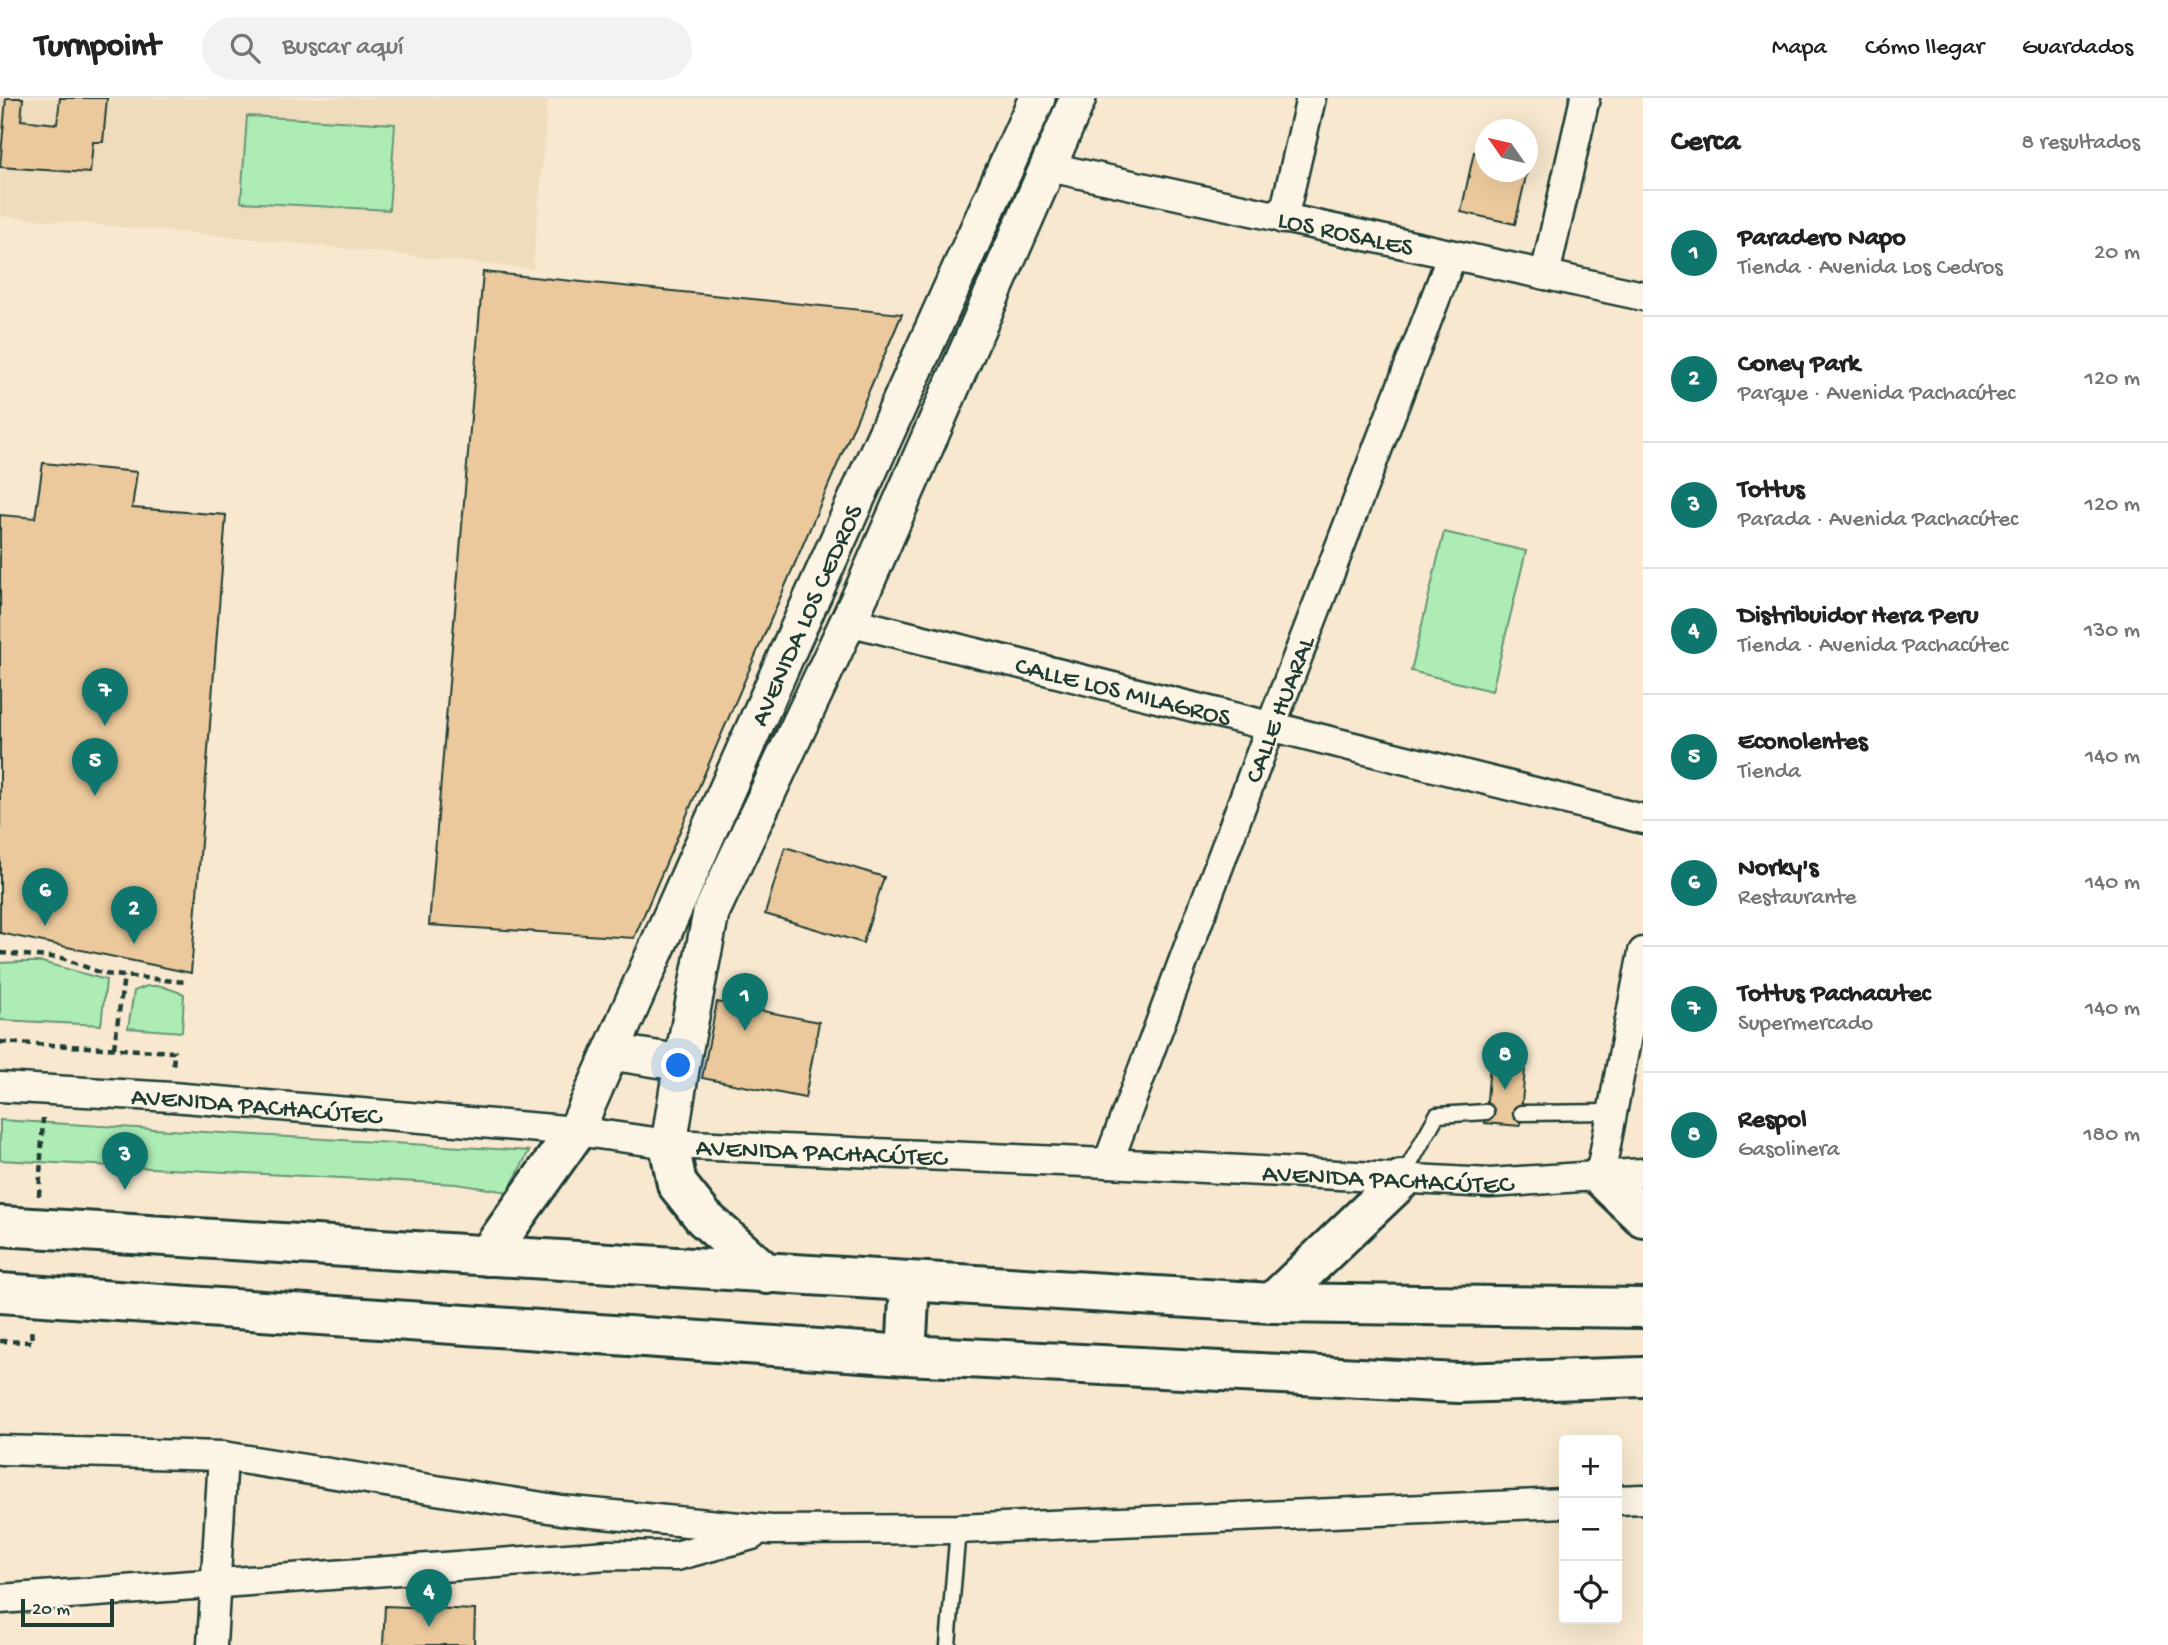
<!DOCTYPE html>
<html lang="es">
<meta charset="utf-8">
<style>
:root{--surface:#fff;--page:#f2f2f2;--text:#222;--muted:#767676;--line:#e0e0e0;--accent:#0f766e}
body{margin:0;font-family:"Gochi Hand",sans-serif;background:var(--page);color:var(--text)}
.controls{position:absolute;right:21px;bottom:21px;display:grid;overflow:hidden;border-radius:7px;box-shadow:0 7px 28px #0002}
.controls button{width:63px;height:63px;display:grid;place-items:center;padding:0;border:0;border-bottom:2px solid var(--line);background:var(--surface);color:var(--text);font:35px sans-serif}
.compass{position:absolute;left:1475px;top:21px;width:63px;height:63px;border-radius:50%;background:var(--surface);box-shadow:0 7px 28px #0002;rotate:304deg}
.scale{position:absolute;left:21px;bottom:18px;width:93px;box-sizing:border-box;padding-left:7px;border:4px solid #1f3d34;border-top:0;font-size:19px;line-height:24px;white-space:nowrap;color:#1f3d34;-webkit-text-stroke:5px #fcf5e5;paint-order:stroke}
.you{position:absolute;left:679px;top:968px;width:24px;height:24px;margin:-18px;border:5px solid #fff;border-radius:50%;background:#1a73e8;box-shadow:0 0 0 10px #1a73e833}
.badge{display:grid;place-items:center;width:46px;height:46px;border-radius:50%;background:var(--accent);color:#fff;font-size:23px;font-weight:700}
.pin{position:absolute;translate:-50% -58px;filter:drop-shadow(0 2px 4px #0008)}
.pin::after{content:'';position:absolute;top:37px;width:24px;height:21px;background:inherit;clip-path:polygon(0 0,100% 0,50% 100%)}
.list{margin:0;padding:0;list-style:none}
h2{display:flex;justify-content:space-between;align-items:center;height:91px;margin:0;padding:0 28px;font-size:30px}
h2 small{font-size:23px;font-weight:400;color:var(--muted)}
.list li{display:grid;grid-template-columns:46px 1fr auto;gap:21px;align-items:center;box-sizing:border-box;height:126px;padding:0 28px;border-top:2px solid var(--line)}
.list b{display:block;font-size:26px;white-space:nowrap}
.list p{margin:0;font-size:23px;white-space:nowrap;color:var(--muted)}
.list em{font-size:23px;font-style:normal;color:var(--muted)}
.icon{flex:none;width:38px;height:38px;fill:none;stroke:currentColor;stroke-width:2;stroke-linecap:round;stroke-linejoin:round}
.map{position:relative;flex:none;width:1643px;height:1547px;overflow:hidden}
header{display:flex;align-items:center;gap:42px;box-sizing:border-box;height:98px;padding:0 35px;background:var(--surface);border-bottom:2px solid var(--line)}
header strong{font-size:33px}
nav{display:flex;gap:38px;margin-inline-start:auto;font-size:24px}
.search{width:490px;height:63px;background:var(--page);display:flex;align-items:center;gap:18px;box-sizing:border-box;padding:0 24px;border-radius:38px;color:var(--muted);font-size:26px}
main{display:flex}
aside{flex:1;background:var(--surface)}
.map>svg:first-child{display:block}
.built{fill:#efdcbd}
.green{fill:#adedb5;stroke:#669574;stroke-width:2}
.building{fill:#ebc99c;stroke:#1f3d34;stroke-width:2}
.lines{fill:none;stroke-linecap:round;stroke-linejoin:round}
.service-casing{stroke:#1f3d34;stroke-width:19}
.minor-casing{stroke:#1f3d34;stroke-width:33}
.tertiary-casing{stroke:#1f3d34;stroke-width:40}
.primary-casing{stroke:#1f3d34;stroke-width:44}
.path{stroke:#1f3d34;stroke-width:4.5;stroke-dasharray:7 5;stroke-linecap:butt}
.service{stroke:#fcf5e5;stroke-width:14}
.minor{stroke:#fcf5e5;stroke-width:28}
.tertiary{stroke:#fcf5e5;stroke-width:35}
.primary{stroke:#fcf5e5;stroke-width:38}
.labels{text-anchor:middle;stroke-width:7;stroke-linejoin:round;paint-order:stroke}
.street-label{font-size:26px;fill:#1f3d34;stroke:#fcf5e5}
</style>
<header>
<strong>Turnpoint</strong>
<div class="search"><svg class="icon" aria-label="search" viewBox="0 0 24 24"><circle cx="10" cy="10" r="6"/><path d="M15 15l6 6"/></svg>Buscar aquí</div>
<nav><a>Mapa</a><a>Cómo llegar</a><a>Guardados</a></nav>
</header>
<main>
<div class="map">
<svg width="1643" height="1547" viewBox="0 0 1643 1547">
<rect width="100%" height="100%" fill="#f7e8cf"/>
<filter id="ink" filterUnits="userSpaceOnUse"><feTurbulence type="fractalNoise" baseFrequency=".0143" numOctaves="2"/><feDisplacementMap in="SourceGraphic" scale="14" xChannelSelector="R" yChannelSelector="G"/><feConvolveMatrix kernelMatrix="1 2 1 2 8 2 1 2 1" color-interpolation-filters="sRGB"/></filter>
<g filter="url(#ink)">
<path class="built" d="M0 0H548L533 171 246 140 0 118Z"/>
<path class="green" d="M247 18 395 26 389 112 241 104Z
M1444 434 1526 453 1492 593 1411 573Z
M20 864H42L106 882 101 927 0 922V865Z
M147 888H161L184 896 182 934 128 930 134 893Z
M0 1022 529 1053 508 1094 456 1086 0 1062Z"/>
<path class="building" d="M6 0H23L21 22 57 26 60 0H107L103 44H93L90 75 0 69Z
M1474 54 1486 57V74H1527L1515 126 1461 114Z
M483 174 902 216 634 840 429 827Z
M43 365 137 374 132 410 226 417 191 875 0 835V417L35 420Z
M785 749 884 779 863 845 765 816Z
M717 904 819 924 805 1000 702 980Z
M1490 967 1525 970 1520 1028 1485 1025Z
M385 1508 475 1512 474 1547H383Z"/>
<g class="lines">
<g class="service-casing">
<path id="service" d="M1521 1015 1612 1014
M1401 1082 1437 1017 1486 1014
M948 1547 958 1431"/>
</g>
<g class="minor-casing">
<g id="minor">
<path id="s1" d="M1049 69 1643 198"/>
<path d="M1283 121 1311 0"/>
<path d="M1545 177 1585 0"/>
<path id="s2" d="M848 523 1643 721"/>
<path id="s3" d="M0 989 172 999 576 1033 669 1046 1108 1065 1490 1085 1643 1075"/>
<path id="s4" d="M1108 1065 1271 628 1452 157"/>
<path d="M1600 1078 1643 854"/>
<path d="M0 1352 223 1358 561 1412 771 1432 958 1431 1564 1405"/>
<path d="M1617 1402 1643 1401"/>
<path d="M0 1501 608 1457 676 1458 752 1437"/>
<path d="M212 1547 223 1358"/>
</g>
</g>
<g class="tertiary-casing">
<g id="tertiary">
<path d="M611 954 682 965"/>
<path id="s5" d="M576 1033 793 542 1037 0"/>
<path d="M669 1046 682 965 711 815 862 494 1078 0"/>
</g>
</g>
<g class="primary-casing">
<path id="primary" d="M669 1046 677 1086 704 1120 767 1176
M1600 1078 1643 1119
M0 1128 1272 1205 1643 1210
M487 1158 576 1033
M0 1195 906 1257 1458 1285 1643 1279
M1272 1205 1401 1082
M906 1257 910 1184"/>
</g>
<path class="path" d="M0 855 62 860 104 876 185 884
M0 944 174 954 173 971
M114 950 124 878
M39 1098 43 1020
M0 1243 32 1244 31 1229"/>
<use href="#service" class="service"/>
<use href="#minor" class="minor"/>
<use href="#tertiary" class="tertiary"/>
<use href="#primary" class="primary"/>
</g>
</g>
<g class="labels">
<g class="street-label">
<text dy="9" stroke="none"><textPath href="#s1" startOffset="304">LOS ROSALES</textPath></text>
<text dy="9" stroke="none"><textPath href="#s5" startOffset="565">AVENIDA LOS CEDROS</textPath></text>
<text dy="9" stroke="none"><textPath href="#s2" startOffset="284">CALLE LOS MILAGROS</textPath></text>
<text dy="9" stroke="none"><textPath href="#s4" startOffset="485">CALLE HUARAL</textPath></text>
<text dy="9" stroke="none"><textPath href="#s3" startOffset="257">AVENIDA PACHACÚTEC</textPath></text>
<text dy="9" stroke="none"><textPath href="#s3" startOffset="824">AVENIDA PACHACÚTEC</textPath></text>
<text dy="9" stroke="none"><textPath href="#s3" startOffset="1391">AVENIDA PACHACÚTEC</textPath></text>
</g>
</g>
</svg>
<div class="controls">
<button>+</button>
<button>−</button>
<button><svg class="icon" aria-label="locate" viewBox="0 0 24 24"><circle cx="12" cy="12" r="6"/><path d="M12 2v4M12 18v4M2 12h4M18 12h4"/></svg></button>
</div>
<svg class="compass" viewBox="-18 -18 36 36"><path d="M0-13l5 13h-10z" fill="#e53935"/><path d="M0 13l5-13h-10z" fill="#767676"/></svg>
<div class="scale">20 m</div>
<div class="you"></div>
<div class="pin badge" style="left:745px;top:933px">1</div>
<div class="pin badge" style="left:134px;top:846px">2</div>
<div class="pin badge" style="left:125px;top:1092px">3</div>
<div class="pin badge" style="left:429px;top:1529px">4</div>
<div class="pin badge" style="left:95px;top:698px">5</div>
<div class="pin badge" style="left:45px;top:828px">6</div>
<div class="pin badge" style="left:105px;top:628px">7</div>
<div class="pin badge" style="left:1505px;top:992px">8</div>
</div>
<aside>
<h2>Cerca<small>8 resultados</small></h2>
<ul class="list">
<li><span class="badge">1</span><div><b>Paradero Napo</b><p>Tienda · Avenida Los Cedros</p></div><em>20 m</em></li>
<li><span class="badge">2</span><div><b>Coney Park</b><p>Parque · Avenida Pachacútec</p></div><em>120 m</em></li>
<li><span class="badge">3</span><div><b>Tottus</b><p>Parada · Avenida Pachacútec</p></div><em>120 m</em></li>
<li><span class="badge">4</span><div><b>Distribuidor Hera Peru</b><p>Tienda · Avenida Pachacútec</p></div><em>130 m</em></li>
<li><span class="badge">5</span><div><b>Econolentes</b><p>Tienda</p></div><em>140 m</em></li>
<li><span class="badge">6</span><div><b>Norky's</b><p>Restaurante</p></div><em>140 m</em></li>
<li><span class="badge">7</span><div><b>Tottus Pachacutec</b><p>Supermercado</p></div><em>140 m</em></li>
<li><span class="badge">8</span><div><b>Respol</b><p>Gasolinera</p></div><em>180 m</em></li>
</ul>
</aside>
</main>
